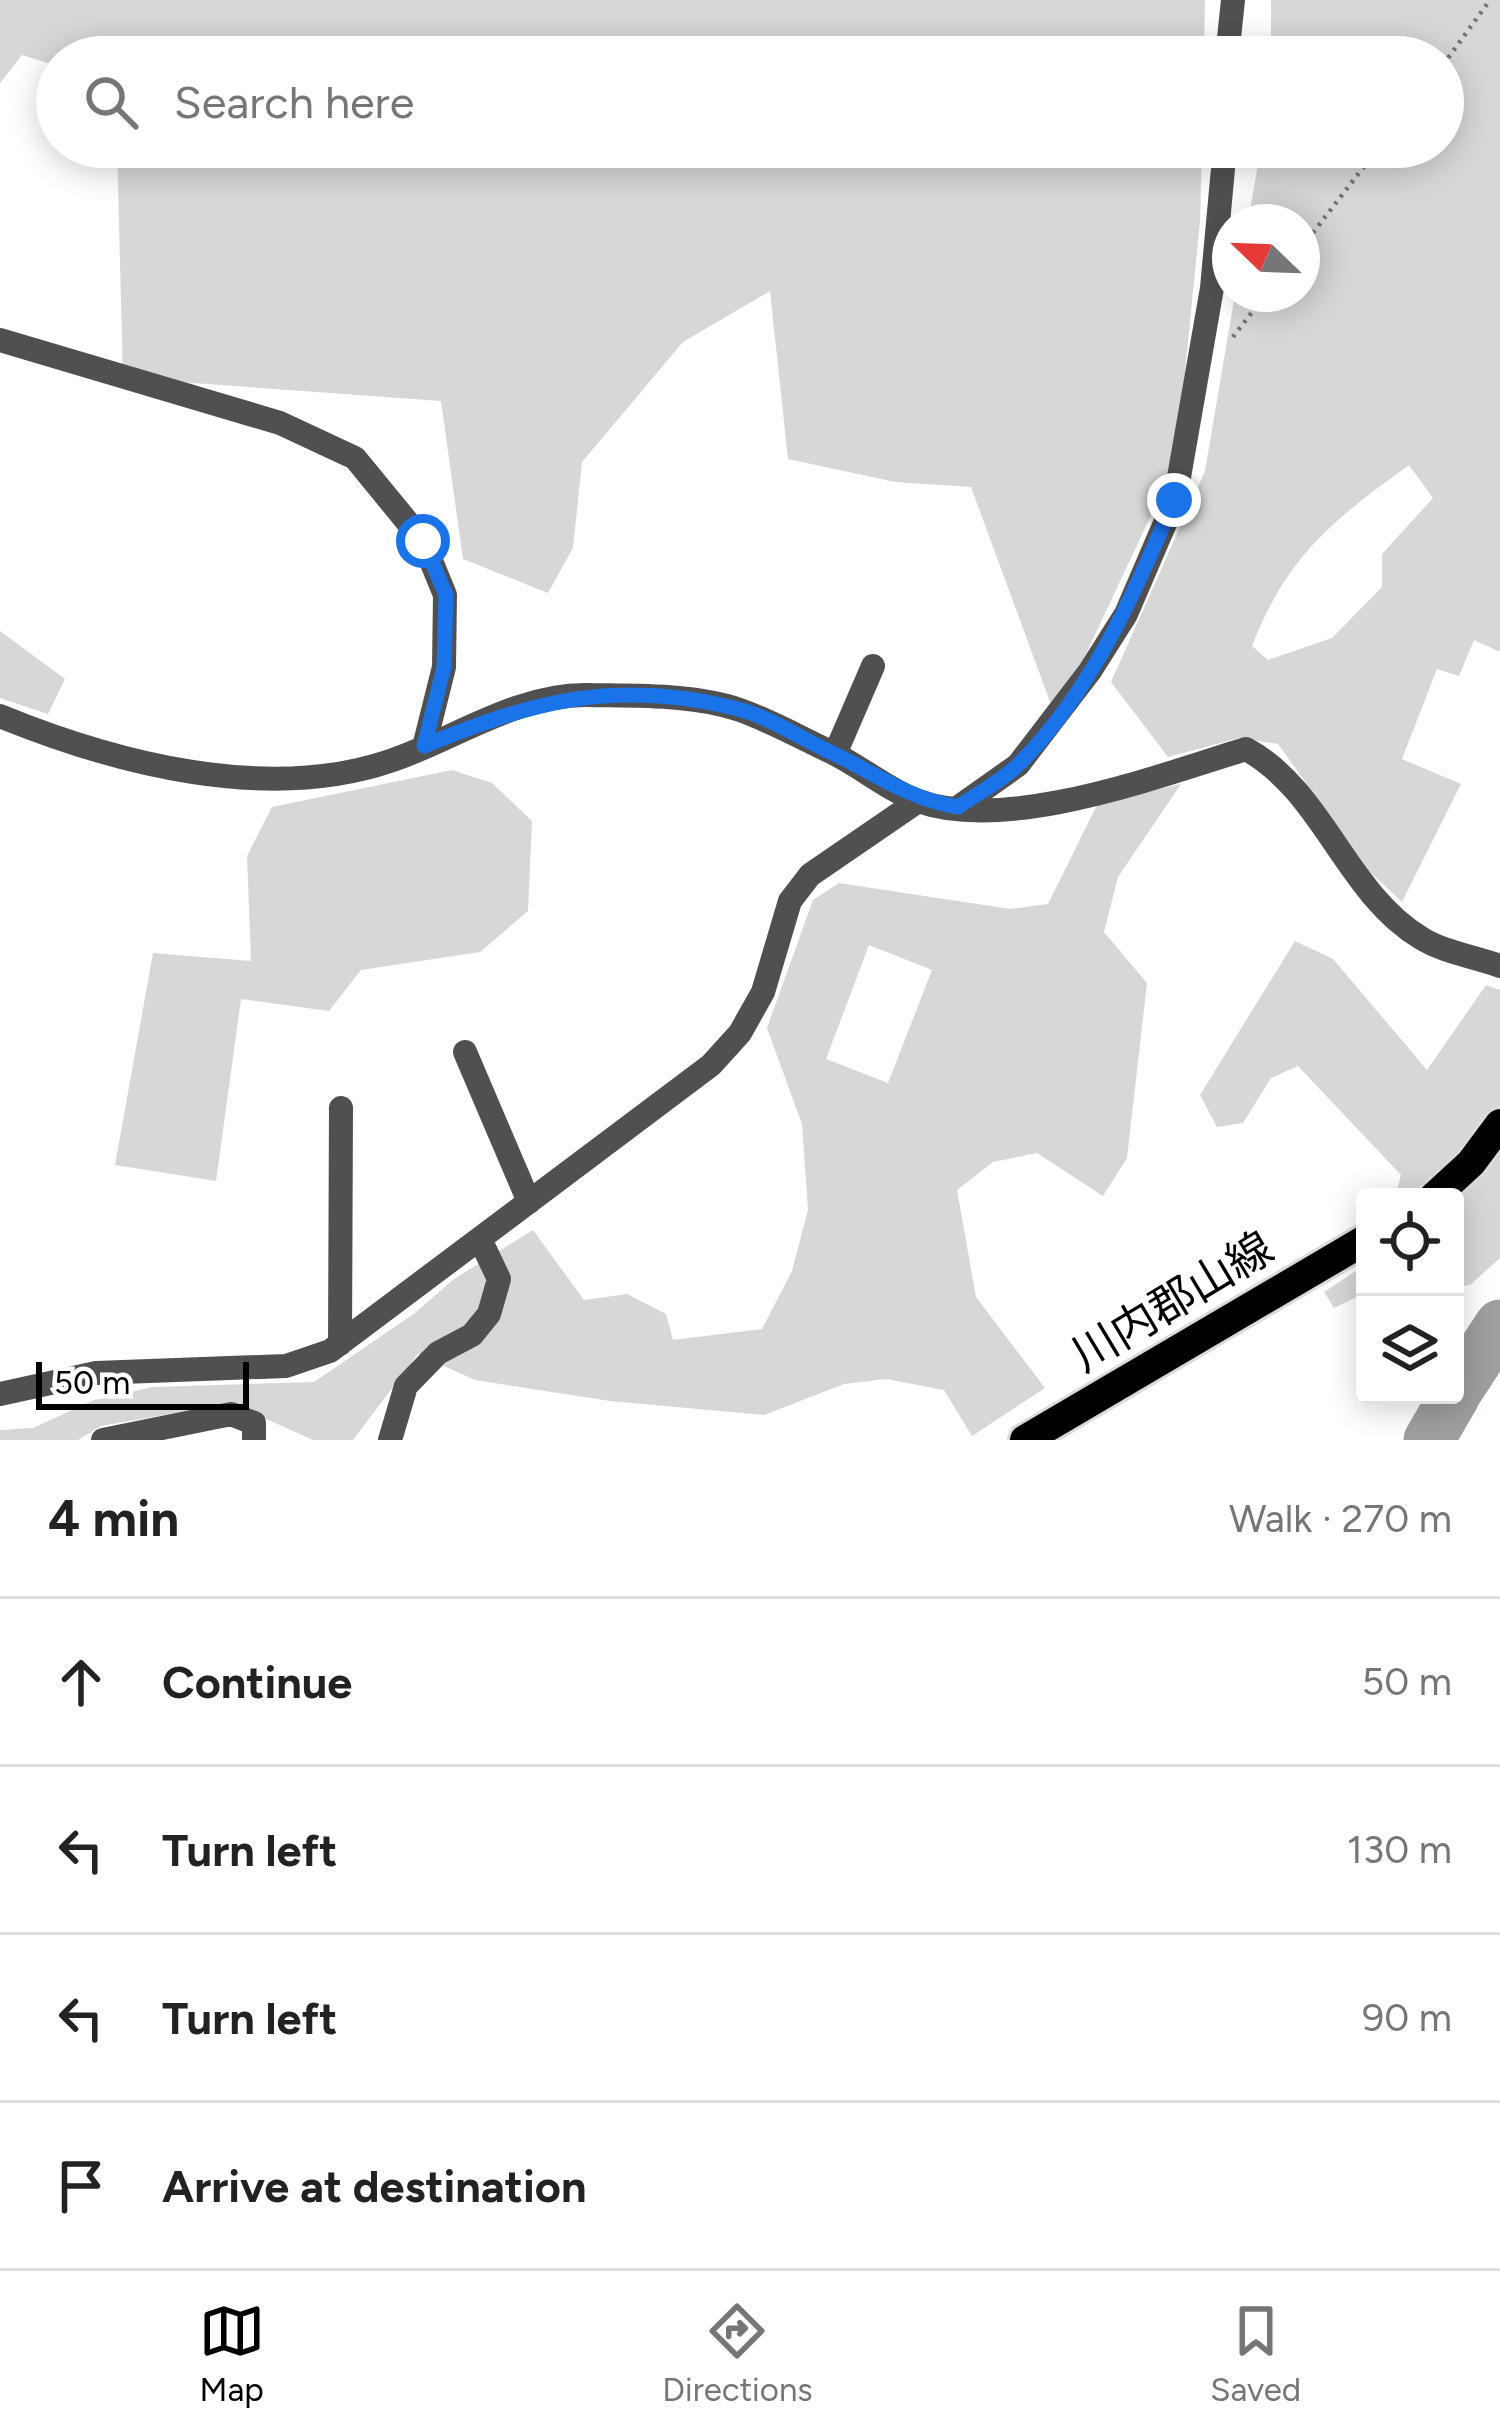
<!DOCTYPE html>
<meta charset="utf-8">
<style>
:root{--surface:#fff;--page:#f2f2f2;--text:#222;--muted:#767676;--line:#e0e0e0;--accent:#000}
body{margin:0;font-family:Figtree,"Noto Sans JP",sans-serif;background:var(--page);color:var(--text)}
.controls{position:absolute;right:36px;bottom:36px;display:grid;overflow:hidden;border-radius:12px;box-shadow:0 6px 30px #0003}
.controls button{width:108px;height:108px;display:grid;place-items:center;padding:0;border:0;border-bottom:3px solid var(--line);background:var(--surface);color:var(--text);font:60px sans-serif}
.compass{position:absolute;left:1212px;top:204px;width:108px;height:108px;border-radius:50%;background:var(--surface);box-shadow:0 6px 30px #0003;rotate:293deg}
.scale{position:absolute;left:36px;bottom:30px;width:213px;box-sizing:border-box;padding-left:12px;border:6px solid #000;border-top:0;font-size:33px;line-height:42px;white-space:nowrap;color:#000;-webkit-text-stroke:9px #fff;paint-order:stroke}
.stop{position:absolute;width:36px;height:36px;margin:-27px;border:9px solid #1a73e8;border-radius:50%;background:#fff}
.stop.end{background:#1a73e8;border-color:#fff;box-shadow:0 3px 12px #0008}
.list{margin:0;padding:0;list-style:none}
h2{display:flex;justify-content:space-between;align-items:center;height:156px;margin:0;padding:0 48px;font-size:51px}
h2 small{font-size:39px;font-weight:400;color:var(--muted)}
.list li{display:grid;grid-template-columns:78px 1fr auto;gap:36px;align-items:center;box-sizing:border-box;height:168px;padding:0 48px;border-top:3px solid var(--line)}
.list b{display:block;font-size:45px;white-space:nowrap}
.list em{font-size:39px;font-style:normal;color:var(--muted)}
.icon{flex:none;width:66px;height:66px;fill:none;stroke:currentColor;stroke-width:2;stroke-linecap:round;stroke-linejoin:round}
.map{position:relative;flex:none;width:1500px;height:1440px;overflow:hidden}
.search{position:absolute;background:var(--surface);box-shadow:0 6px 30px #0003;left:36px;right:36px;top:36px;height:132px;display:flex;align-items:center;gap:30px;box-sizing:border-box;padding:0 42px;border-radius:66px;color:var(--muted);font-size:45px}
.sheet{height:828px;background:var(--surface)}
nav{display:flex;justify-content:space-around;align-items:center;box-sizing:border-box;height:168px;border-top:3px solid var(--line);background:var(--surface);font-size:33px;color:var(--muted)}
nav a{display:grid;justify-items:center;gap:6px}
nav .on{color:var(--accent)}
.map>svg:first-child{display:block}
.green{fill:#d7d7d7;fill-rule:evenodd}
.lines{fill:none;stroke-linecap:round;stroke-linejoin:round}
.river{stroke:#9e9e9e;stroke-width:51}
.primary-casing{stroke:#dbdbdb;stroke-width:36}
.path{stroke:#727272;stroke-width:4.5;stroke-dasharray:3 6;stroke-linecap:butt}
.street{stroke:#505050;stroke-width:24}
.primary{stroke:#000;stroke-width:30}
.route{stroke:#1a73e8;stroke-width:15}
.labels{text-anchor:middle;stroke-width:10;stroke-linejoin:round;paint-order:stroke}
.street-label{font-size:45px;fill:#000;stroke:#fff}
</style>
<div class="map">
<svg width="1500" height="1440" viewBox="0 0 1500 1440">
<rect width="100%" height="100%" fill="#fff"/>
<path class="green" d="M0 0H1205L1204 57H57V66L22 55 0 83Z
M1271 0H1500V652L1474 640 1459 676 1437 669 1402 759 1461 784 1402 902 1370 872 1278 744 1239 738 1168 757 1111 682 1205 471 1235 294H1302V222H1248L1261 147H1443V57H1271ZM1409 465 1433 498 1382 554V587L1332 638 1268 660 1252 646C1287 556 1333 520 1409 465Z
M117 147H1202L1200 221 1176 462 1056 718 971 487 895 482 788 459 770 291 683 342 582 462 573 548 548 593 463 559 441 401 123 378Z
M0 631 65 679 48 714 0 698Z
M452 770 492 783 532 821 528 911 480 952 361 970 329 1011 241 999 216 1181 115 1165 153 953 251 961 247 856 272 807Z
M1181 784 1118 877 1104 932 1147 983 1127 1158 1103 1196 1037 1153 993 1162 957 1190 976 1297 1045 1388 972 1436 944 1390 886 1379 844 1384 764 1415 610 1401 475 1380 418 1354 353 1440H313L231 1403 101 1426 78 1440H0V1430L33 1428 94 1400 153 1387 314 1382 415 1313 454 1279 533 1230 584 1300 627 1294 666 1314 673 1340 762 1329 792 1271 808 1210 802 1124 767 1028 813 900 839 883 1010 909 1048 904 1098 803ZM869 945 932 970 888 1083 826 1059Z
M1295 941 1333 959 1427 1070 1486 985 1500 990V1258L1470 1285 1455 1287V1197H1395L1401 1175 1298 1066 1271 1078 1243 1123 1217 1127 1200 1095Z
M1365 1265V1293L1334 1308 1324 1292Z"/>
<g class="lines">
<path class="river" d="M1455 1394 1500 1325
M1429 1440 1455 1395"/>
<g class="primary-casing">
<path id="primary" d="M1434 1197 1471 1163 1500 1124
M1025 1440 1365 1240"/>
</g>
<path class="path" d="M1443 65 1490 0
M1302 247 1379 147
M1233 337 1266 294"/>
<path class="street" d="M1227 57 1233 0
M0 340 280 423 355 458 423 541 445 595 444 667 424 747
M0 716C115 763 267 803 390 761 453 740 517 694 587 695 634 696 695 694 740 710 771 721 801 738 831 752 860 766 888 790 918 801 1008 833 1158 776 1246 749 1323 791 1346 893 1421 938 1443 952 1476 957 1500 966
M835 754 873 666
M960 806 1018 765 1090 671 1126 614 1175 500 1212 288 1225 147
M465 1052 529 1202
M340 1344 341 1108
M0 1394 96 1373 286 1366 330 1351 711 1065 740 1033 763 992 790 901 810 875 918 801
M103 1440 231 1414 254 1423V1440
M390 1440 406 1386 438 1353 472 1335 489 1314 499 1279 480 1239"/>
<use href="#primary" class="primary"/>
</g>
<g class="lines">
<path class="route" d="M423 541 446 595 444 667 424 746C532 701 616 679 734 708 765 715 797 736 826 750 872 771 907 799 958 807 978 793 1002 781 1019 764 1092 691 1135 593 1174 500"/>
</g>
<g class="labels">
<g class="street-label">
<text transform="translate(1172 1301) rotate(-31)" y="16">川内郡山線</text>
</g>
</g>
</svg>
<div class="controls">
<button><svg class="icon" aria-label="locate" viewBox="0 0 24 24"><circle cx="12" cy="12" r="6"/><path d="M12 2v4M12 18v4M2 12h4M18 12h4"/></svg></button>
<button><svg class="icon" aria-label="layers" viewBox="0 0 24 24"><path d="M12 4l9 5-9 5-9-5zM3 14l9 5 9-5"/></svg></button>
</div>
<svg class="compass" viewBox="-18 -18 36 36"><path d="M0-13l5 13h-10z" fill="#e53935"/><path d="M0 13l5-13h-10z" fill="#767676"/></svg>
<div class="scale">50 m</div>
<div class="stop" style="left:423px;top:541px"></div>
<div class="stop end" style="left:1174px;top:500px"></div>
<div class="search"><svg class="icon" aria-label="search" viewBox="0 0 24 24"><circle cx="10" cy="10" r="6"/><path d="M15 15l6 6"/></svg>Search here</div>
</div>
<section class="sheet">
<h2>4 min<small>Walk · 270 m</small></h2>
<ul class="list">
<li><svg class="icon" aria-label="ahead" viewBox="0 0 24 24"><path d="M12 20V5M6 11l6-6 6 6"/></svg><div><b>Continue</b></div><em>50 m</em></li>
<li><svg class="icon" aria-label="left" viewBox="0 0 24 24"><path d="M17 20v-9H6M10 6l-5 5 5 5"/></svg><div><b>Turn left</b></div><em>130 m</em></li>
<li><svg class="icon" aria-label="left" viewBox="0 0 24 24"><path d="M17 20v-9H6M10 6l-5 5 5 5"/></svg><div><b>Turn left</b></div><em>90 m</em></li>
<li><svg class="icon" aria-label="arrive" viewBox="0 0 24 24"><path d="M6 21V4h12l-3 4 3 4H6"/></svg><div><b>Arrive at destination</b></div></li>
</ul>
</section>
<nav>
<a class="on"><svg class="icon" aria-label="map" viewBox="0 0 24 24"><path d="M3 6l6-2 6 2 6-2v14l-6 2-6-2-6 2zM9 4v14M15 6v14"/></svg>Map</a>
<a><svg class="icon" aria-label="directions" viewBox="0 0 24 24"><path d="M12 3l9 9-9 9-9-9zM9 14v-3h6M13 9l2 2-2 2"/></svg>Directions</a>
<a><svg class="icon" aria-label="saved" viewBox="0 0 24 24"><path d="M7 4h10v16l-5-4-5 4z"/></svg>Saved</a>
</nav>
